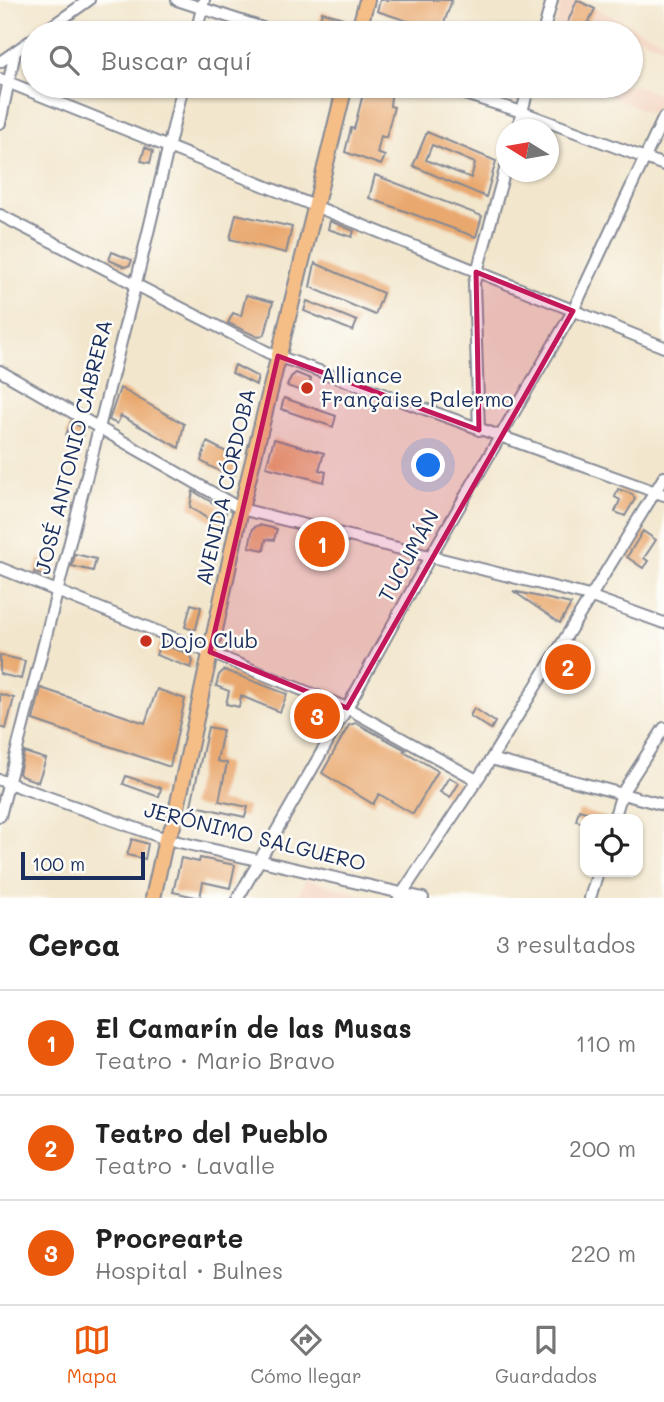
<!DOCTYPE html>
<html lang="es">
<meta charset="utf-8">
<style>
:root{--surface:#fff;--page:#f6f6f6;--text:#222;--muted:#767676;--line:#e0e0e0;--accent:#ea580c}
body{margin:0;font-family:Mali,sans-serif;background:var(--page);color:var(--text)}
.controls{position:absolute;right:21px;bottom:21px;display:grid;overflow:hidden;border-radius:14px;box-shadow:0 2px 5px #0004}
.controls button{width:63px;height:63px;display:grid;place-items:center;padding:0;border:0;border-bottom:2px solid var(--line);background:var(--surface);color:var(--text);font:35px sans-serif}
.compass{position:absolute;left:496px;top:119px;width:63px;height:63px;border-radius:50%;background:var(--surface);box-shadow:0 2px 5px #0004;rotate:281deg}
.scale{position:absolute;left:21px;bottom:18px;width:124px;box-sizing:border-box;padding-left:7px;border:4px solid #1b2f5e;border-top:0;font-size:19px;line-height:24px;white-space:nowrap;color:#1b2f5e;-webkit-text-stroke:5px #fdfcf7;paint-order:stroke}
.you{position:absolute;left:429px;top:466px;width:24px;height:24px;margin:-18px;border:5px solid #fff;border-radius:50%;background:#1a73e8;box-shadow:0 0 0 10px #1a73e833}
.badge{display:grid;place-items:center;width:46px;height:46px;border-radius:50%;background:var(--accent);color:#fff;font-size:23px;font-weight:700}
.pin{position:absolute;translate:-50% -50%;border:4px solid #fff;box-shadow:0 2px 7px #0006}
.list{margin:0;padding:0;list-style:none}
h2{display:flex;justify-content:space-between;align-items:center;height:91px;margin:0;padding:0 28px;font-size:30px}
h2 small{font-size:23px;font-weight:400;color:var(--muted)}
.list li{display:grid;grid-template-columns:46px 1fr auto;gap:21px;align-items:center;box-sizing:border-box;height:105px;padding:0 28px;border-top:2px solid var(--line)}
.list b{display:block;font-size:26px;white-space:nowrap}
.list p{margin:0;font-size:23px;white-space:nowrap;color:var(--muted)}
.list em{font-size:23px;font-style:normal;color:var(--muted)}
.icon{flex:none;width:38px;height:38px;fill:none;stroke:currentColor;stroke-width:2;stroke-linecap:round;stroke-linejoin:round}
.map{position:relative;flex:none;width:664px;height:898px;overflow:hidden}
.search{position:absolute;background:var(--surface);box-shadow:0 2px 5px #0004;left:21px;right:21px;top:21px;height:77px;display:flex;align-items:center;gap:18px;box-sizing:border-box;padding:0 24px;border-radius:38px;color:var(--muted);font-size:26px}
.sheet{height:406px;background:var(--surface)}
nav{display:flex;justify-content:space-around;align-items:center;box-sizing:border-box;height:98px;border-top:2px solid var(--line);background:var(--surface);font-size:19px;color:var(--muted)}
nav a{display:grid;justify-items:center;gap:4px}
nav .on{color:var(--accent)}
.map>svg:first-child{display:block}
.built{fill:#f4d3c0}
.building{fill:#e9a86e;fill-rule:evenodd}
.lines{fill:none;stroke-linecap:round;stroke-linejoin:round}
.minor-casing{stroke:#868a95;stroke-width:14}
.major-casing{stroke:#868a95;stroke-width:18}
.minor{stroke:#fff;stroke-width:10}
.major{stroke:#f6be87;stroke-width:14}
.marked{fill:#c2185b;fill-opacity:0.2;stroke:#c2185b;stroke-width:5;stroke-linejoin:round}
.poi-dot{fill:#c8321e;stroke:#fdfcf7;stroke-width:2.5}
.labels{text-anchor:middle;stroke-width:5;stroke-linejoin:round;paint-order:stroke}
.poi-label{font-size:21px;fill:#1b2f5e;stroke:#fdfcf7;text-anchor:start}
.street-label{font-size:21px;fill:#1b2f5e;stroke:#fdfcf7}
</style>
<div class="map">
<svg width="664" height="898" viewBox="0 0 664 898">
<rect width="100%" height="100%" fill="#fdfcf7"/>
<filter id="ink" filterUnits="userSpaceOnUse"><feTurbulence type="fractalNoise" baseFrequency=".0143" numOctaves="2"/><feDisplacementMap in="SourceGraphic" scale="14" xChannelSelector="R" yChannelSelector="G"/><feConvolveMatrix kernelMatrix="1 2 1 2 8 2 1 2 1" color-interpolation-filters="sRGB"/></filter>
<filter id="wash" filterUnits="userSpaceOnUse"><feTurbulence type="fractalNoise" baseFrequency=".00686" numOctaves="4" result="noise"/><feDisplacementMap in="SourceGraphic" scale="28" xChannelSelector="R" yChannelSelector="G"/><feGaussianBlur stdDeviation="1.57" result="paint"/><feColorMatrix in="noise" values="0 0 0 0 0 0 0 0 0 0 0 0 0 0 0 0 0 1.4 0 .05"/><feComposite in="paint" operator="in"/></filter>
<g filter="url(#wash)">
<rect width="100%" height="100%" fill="#f2e6cc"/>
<path class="built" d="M562 0H577L664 41V48L633 35 631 39V33H553Z
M631 83 661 96 652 114 588 86H631Z
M306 879 369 897 370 898H296Z"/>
<g id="blocks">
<path class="building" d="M380 0H452L441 32 377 11Z
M577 0 595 9 587 25 606 33H563Z
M322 12 343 18 338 33H316Z
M376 25 396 31V33H373Z
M300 86 324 88 322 97 299 93Z
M365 86 392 88 390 106 394 107 386 138 381 136 377 153 385 156 381 165 345 152 351 128 354 129Z
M427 132 496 161 486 197 413 166ZM432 145 475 163 471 178 426 160Z
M145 147 153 151 150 163 141 161Z
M375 175 482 216 476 237 369 198Z
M236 214 292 227 286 253 230 239Z
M330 221 354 231 352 237 328 229Z
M112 252 132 260 130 265 125 267 109 260Z
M315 263 383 293 375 315 310 287Z
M246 295 273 302 266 331 262 336 258 337 228 323 233 313 241 316Z
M307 301 357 321 353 331 304 311Z
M235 365 258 377 256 385 232 373Z
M296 373 311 379 307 393 287 386 291 377Z
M120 388 184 424 179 448 121 416 117 424 109 420Z
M284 398 336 416 333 427 281 409Z
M71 422 81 427 84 433 81 441 66 435Z
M274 439 324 453 319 470 326 472 324 482 266 467Z
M207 442 238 458 233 479 201 461Z
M618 489 632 494 635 499 625 516 615 512 620 500 615 497Z
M193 491 226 511 222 529 210 526 211 521 190 507Z
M259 525 277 529 274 540 266 539 264 550 249 547 253 528Z
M643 531 656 540 644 558 648 561 643 568 627 557Z
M75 554 96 559 93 571 72 566Z
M39 559 49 563 45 576 34 573Z
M513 591 571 604 560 623Z
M191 604 201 607 196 629 193 630 185 627Z
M160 644 190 654 193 661 191 668 156 655Z
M0 655 25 661 21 679 0 674Z
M224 670 287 694 280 712 241 696 239 707 226 704 229 691 216 686 219 675Z
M41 688 145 723 157 689 185 699 170 767 33 720Z
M0 694 14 698 6 729 0 727Z
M474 708 495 722 491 729 470 716Z
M356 723 406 750 404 751 438 771 413 814 379 794 373 804 322 773 349 725Z
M208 727 223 730 217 761 227 763 219 801 248 807 245 817 191 805Z
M24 752 46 759 38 782 21 776 19 773Z
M126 776 161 788 159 797 123 784Z
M449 777 459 783 450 798 440 792Z
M579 810 605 817V819H585V823L576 821Z
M132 839 148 844 145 859 127 855Z
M181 858 199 862 200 858 235 865 230 888 203 882 200 898 173 892Z"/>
</g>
</g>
<g filter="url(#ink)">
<use href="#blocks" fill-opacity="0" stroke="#868a95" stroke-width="2"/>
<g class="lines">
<g class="minor-casing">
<path id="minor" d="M177 0 278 33
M42 33 89 0
M196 33 204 0
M543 33 552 0
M0 62 33 39
M0 79 664 347
M439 86 522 112 664 165
M0 123 15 52
M517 130 529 86
M0 215 269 353 664 495
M0 371 241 509 589 596 664 623
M479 430 474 283 506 166
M0 568 347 708 477 780
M491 759 664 805
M0 780 166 839 423 898
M0 816 136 283 183 86
M614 819 622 793 664 728
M238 898 347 708 430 557 573 311 664 117
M399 898 491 759 664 477
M590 898 598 872"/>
</g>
<g class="major-casing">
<path id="major" d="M358 33 367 0
M153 898 166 839 173 826 241 509 345 86"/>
</g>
<use href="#minor" class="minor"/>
<use href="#major" class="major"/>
</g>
</g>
<path class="marked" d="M476 272 573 311 347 708 210 652 278 356 479 430Z"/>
<g class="poi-dot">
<circle cx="307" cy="388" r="7"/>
<circle cx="146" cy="641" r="7"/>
</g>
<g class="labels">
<g class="poi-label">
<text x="321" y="383">Alliance<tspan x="321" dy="24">Française Palermo</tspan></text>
<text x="160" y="648">Dojo Club</text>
</g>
<g class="street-label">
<text transform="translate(74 447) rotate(-76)" y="7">JOSÉ ANTONIO CABRERA</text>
<text transform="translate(226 487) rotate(-77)" y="7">AVENIDA CÓRDOBA</text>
<text transform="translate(409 556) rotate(-61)" y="7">TUCUMÁN</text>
<text transform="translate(255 837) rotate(14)" y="7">JERÓNIMO SALGUERO</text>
</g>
</g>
</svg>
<div class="controls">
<button><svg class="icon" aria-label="locate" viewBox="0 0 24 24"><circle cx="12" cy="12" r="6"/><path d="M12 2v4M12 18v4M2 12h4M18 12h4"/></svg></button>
</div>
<svg class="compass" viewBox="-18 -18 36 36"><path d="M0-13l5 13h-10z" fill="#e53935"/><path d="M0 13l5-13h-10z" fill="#767676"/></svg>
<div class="scale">100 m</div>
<div class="you"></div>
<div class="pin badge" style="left:322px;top:544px">1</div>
<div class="pin badge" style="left:568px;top:667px">2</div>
<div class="pin badge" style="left:317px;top:716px">3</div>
<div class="search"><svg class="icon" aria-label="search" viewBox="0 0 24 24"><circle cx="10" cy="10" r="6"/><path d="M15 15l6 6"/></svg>Buscar aquí</div>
</div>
<section class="sheet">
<h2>Cerca<small>3 resultados</small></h2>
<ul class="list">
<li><span class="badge">1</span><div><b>El Camarín de las Musas</b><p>Teatro · Mario Bravo</p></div><em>110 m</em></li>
<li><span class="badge">2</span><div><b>Teatro del Pueblo</b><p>Teatro · Lavalle</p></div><em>200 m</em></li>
<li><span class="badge">3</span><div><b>Procrearte</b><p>Hospital · Bulnes</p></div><em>220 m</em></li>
</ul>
</section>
<nav>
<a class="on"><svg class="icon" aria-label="map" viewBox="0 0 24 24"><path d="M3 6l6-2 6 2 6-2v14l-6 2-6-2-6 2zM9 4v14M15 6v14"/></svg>Mapa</a>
<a><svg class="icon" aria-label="directions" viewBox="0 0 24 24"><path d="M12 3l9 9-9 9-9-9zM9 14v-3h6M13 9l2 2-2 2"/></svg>Cómo llegar</a>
<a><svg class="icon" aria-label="saved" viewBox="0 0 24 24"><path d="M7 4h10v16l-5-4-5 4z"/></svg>Guardados</a>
</nav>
